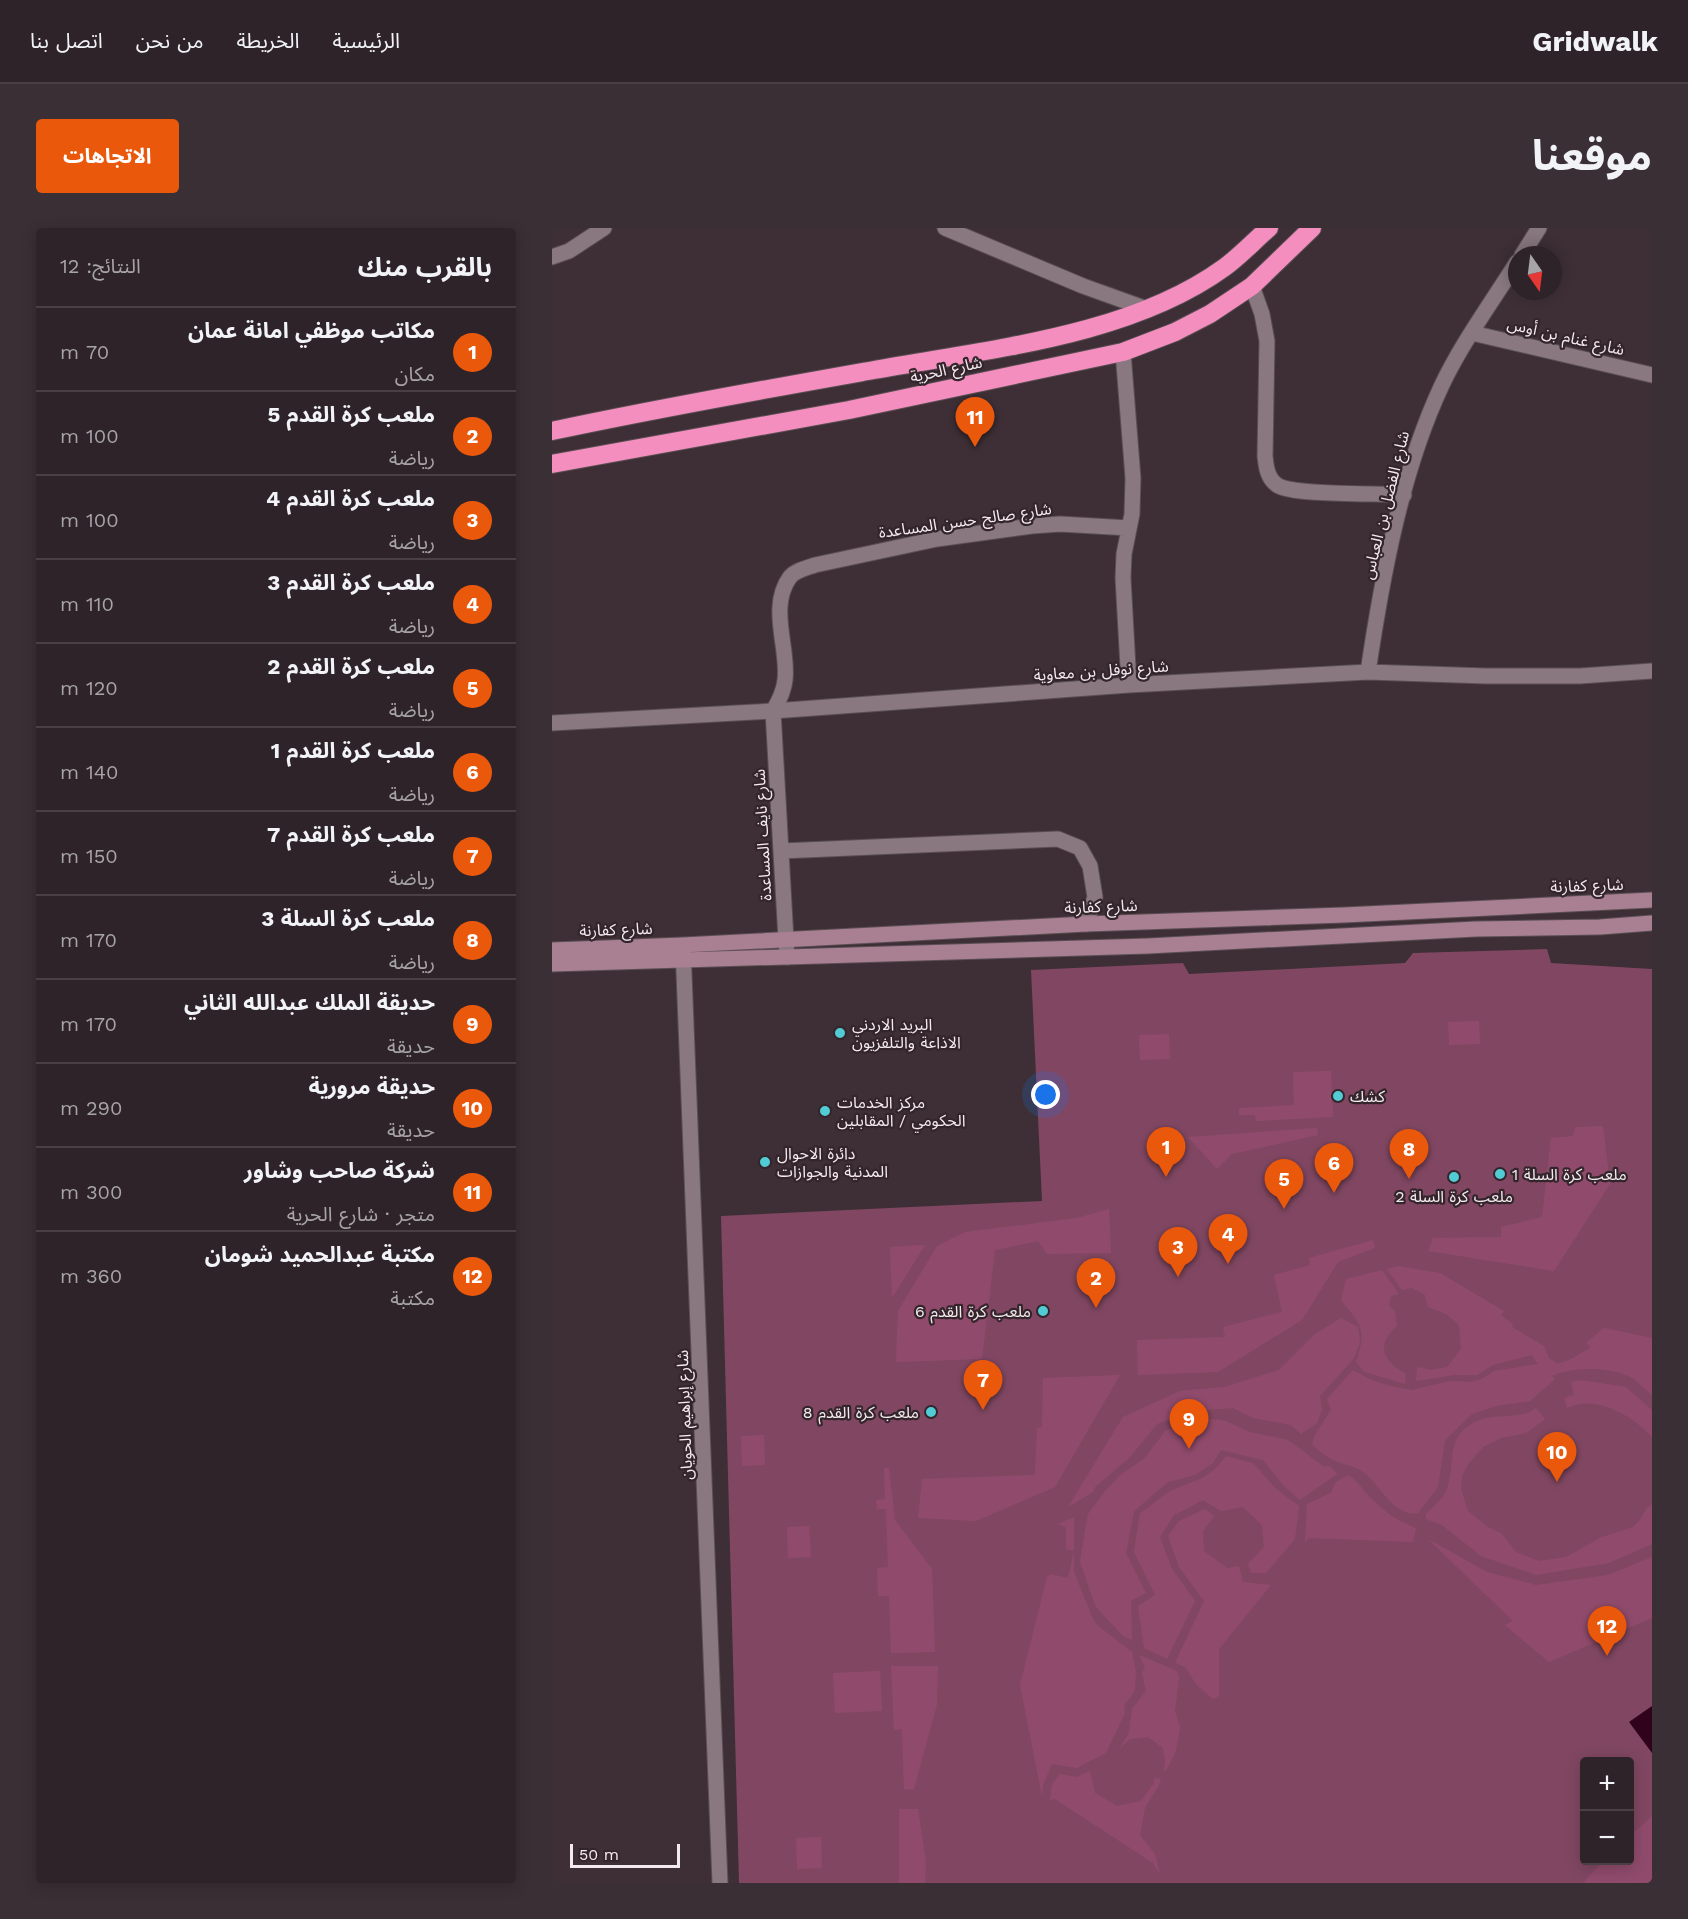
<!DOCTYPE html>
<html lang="ar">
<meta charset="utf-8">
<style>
:root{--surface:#2e2328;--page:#3a2f34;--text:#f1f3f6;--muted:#a7a4a8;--line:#494045;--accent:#ea580c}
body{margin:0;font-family:"Work Sans","Noto Sans Arabic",sans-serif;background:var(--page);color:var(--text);direction:rtl}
.controls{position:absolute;right:18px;bottom:18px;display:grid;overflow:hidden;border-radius:6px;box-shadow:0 3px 15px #0003}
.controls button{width:54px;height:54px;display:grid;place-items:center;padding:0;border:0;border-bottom:2px solid var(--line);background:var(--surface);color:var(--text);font:30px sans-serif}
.compass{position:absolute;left:956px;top:18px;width:54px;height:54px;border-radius:50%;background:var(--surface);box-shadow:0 3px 15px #0003;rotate:166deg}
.scale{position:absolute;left:18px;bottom:15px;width:110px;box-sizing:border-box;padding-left:6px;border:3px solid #f3eaee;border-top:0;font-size:16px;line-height:21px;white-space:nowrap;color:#f3eaee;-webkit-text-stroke:4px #33252b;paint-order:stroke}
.you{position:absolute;left:494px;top:867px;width:21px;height:21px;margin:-15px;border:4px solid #fff;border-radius:50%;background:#1a73e8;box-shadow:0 0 0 9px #1a73e833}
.badge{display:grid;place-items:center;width:39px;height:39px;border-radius:50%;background:var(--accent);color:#fff;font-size:20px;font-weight:700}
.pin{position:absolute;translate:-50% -50px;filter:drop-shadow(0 2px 3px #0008)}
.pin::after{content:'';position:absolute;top:32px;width:21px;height:18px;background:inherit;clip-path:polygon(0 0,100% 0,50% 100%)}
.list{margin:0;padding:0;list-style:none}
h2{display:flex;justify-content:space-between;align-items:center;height:78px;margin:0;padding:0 24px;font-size:26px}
h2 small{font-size:20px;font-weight:400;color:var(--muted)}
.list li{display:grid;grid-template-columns:39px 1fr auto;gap:18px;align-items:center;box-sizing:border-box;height:84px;padding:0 24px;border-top:2px solid var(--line)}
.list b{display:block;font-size:22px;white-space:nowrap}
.list p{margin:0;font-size:20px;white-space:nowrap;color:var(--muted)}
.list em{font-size:20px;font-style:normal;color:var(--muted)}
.map{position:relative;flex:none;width:1100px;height:1655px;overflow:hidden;direction:ltr;border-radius:6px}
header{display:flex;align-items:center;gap:36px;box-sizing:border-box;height:84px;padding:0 30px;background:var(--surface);border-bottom:2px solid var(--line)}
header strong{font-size:28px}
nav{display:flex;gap:33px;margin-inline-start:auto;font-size:21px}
.intro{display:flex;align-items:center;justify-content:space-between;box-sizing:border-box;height:144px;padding:0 36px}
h1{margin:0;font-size:42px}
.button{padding:15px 27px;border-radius:6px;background:var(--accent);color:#fff;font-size:21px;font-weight:700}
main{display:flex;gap:36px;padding:0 36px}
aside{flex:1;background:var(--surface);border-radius:6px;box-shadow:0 3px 15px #0003}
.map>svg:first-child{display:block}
.green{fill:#814762;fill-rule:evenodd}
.forest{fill:#904b6c}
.water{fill:#30021c}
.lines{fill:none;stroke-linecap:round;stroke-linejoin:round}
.street-casing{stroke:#5a4e53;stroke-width:17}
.secondary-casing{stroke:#5a4e53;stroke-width:17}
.highway-casing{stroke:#5a4e53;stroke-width:20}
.street{stroke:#89787f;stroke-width:15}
.secondary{stroke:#a97f92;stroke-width:15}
.highway{stroke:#f48ebe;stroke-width:18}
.poi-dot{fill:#51ccd5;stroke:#33252b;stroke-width:2}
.labels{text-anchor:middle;stroke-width:4.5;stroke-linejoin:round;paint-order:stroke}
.street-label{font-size:16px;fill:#f3eaee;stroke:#33252b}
.poi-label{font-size:16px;fill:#f3eaee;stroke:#33252b;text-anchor:start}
</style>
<header>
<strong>Gridwalk</strong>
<nav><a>الرئيسية</a><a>الخريطة</a><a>من نحن</a><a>اتصل بنا</a></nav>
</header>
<div class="intro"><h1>موقعنا</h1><a class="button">الاتجاهات</a></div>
<main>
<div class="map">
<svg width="1100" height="1655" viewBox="0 0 1100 1655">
<rect width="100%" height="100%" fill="#3d2f35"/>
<path class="green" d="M995 721 999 735 1100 741V1655H187L169 988 490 973 479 742 631 735 637 746 853 735 861 725ZM1032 1534H1078V1632H1032Z"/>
<path class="forest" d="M927 793 928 816 897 817 896 794Z
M617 806 618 831 588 832 587 807Z
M779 843 781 889 704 893 703 887H687V880L742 877 741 844Z
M1051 898 1058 956 1002 1043 876 1023 881 1010 949 1009V999L990 989 999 910 1021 908 1023 899Z
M765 900 766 907 680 926 665 941 636 909Z
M557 981 559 1025 495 1026 486 1013 443 1022 430 1131 344 1134 346 1083 385 1018 413 1004 525 990Z
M821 1012 823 1020 786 1034 750 1092 666 1144 586 1147 585 1112 673 1109 671 1099 730 1084 722 1047 758 1037 757 1030Z
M373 1017 340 1070 338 1019Z
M846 1038 888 1045 952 1083 949 1087 961 1096 960 1099 992 1118 997 1130 1006 1136 1019 1131 1038 1120 1035 1114 1052 1100 1100 1110V1167C1093 1161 1083 1150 1074 1147 1054 1139 1019 1139 1000 1148L1003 1151 978 1173 944 1178 920 1186 893 1212 886 1259 866 1285C841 1290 827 1253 808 1242 799 1237 787 1236 778 1230 771 1227 765 1220 760 1216L763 1207 779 1182 775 1171 801 1142 817 1151 838 1158 860 1162 898 1153 918 1154 930 1151 942 1143 986 1136 980 1127 941 1137 925 1147H902L864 1153 865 1139 879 1142 895 1139 909 1121 907 1097 894 1086 876 1079 873 1067 860 1060 850 1062 835 1041Z
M830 1042 847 1066 839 1068 837 1077 843 1084 845 1098C823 1117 831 1134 854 1146L853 1156 813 1144 804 1134C815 1101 810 1098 789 1072L794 1051Z
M789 1090 806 1099 808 1114 802 1130 768 1168 770 1182 765 1195 749 1206 739 1197 701 1190 681 1180 642 1183 605 1196 578 1229 543 1259 541 1264 516 1279 571 1189 628 1163 672 1159 727 1142 763 1106Z
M568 1147 503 1259 424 1293 366 1290 370 1251 483 1247 485 1200 490 1199 491 1150Z
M1029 1152 1074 1159 1100 1182V1209C1081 1188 1044 1166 1015 1180L1012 1170 1022 1167 1019 1154Z
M984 1180 993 1191 974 1205 949 1210 931 1219 916 1236 910 1248 909 1261 916 1283 934 1298 949 1305 964 1324 987 1333 1014 1329 1050 1309 1081 1299 1087 1293 1095 1280 1100 1276V1316L1057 1335 984 1347 929 1328 890 1297 874 1291V1286C881 1279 892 1270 895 1261 904 1236 893 1210 921 1195 940 1184 969 1193 984 1180Z
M659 1191 674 1193 697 1204 736 1212 771 1238 779 1239 785 1246 748 1272 731 1257 711 1232 669 1222 661 1235 643 1247 616 1254 582 1283 574 1325 594 1365 579 1373 580 1412 571 1408 544 1379 528 1334 536 1286 550 1267 567 1248 592 1231 614 1202Z
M212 1207 213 1237 190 1238 189 1208Z
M674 1228 701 1235 723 1260 747 1278 743 1311 714 1345H699L696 1336 712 1319 710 1297 691 1279 669 1283 651 1272 622 1287 608 1309 620 1341 643 1373 615 1431 592 1420 586 1378 603 1367 582 1324 588 1285C599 1279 608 1268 619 1263 645 1250 655 1254 674 1228Z
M332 1240H337L343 1292 380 1341 383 1424 339 1425 337 1368H326L325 1340 336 1339 334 1281H325L324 1272 333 1271Z
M796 1247C807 1254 808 1259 816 1267 832 1284 842 1291 864 1300L861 1314 757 1310 753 1315 755 1276 779 1265 783 1255Z
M653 1281 662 1288 651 1303 652 1323 675 1340 687 1338 691 1354 719 1357 667 1421V1468L661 1471 644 1456 633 1439 623 1435 652 1373 627 1339 616 1308 627 1293Z
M522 1289V1344L540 1389 545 1397 580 1424 584 1444 583 1462 572 1478 573 1485 554 1525 525 1540 500 1536 491 1557 490 1568 468 1457 495 1349 499 1346 516 1350 522 1323 514 1321V1299L506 1296Z
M257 1298 259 1329 236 1330 235 1299Z
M876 1311 935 1344 984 1357 1056 1347 1100 1329V1390L997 1434 953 1397 961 1393Z
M587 1427 625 1443 627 1449 623 1483 628 1499 624 1523 614 1543 612 1542 613 1533 611 1520 596 1509 578 1511 568 1520 577 1504 580 1481 594 1463 590 1445 593 1439Z
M339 1438H386L385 1476 362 1561 352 1562 350 1501 342 1502Z
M328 1443 330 1483 283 1485 281 1445Z
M538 1543 543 1565 565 1578 589 1573 602 1555V1550L609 1551 606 1559 593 1579 588 1607 603 1626 608 1646 601 1635 503 1571 498 1572 500 1556 508 1546 524 1549Z
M347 1581H366L374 1635 373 1655H347Z
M1100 1588V1655H1031L1051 1633 1078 1632V1608Z
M269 1609 270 1640 245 1641 244 1610Z"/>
<path class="water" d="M1100 1478V1525L1077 1494Z"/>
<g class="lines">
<g class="street-casing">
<path id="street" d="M393 0 531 58 595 81
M970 27 987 0
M0 29 17 23 52 0
M700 58 710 86 715 113 713 228C714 238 715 250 725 257 740 268 828 265 852 267
M920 105 1100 147
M571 124 581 250 580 286 572 326 571 350 577 457
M816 444C830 350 849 245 889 159 909 116 940 74 965 34
M0 495 221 483 577 457 816 444 934 448H1028L1100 443
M229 623 506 611 528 620 538 638 543 669 534 696
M131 720 168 1655
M235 729 221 483C227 473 232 463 233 452 237 420 216 379 238 349 244 342 255 340 263 337L385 311 480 298 508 296 577 300"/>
</g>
<g class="secondary-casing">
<path id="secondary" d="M0 722 131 717 534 696 792 687 1100 672
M0 736 596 718 924 701 1048 699 1100 695"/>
</g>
<g class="highway-casing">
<path id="highway" d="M0 203C107 180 215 161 322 142 435 121 577 109 673 39 688 28 702 13 717 0
M0 236 297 182 571 124 623 104 658 86 700 58 760 0"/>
</g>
<use href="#street" class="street"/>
<use href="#secondary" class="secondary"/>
<use href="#highway" class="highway"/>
</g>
<g class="poi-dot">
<circle cx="288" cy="805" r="6"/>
<circle cx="786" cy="868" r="6"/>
<circle cx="273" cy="883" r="6"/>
<circle cx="213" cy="934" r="6"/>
<circle cx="948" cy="946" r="6"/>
<circle cx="902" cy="949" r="6"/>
<circle cx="491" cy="1083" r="6"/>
<circle cx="379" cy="1184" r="6"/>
</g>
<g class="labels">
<g class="street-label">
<text transform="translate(1014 108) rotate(13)" y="6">شارع غنام بن أوس</text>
<text transform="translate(394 141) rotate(-12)" y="6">شارع الحرية</text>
<text transform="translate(833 277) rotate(-76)" y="6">شارع الفضل بن العباس</text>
<text transform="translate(413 292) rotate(-8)" y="6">شارع صالح حسن المساعدة</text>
<text transform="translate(549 442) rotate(-4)" y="6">شارع نوفل بن معاوية</text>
<text transform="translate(210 607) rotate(-93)" y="6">شارع نايف المساعدة</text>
<text transform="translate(1035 657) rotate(-2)" y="6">شارع كفارنة</text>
<text transform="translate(549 678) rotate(-2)" y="6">شارع كفارنة</text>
<text transform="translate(64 701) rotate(-2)" y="6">شارع كفارنة</text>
<text transform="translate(132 1187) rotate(-92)" y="6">شارع إبراهيم الحويان</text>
</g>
<g class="poi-label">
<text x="300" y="802">البريد الاردني<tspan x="300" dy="18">الاذاعة والتلفزيون</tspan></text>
<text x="798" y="874">كشك</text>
<text x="285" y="880">مركز الخدمات<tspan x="285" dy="18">الحكومي / المقابلين</tspan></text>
<text x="225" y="931">دائرة الاحوال<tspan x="225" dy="18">المدنية والجوازات</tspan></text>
<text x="960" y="952">ملعب كرة السلة 1</text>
<text x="902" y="974" text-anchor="middle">ملعب كرة السلة 2</text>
<text x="479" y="1089" text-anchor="end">ملعب كرة القدم 6</text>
<text x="367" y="1190" text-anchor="end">ملعب كرة القدم 8</text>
</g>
</g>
</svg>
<div class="controls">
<button>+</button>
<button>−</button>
</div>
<svg class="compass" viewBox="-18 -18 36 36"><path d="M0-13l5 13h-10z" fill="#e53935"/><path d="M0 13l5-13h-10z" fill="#a7a4a8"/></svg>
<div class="scale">50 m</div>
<div class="you"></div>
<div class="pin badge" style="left:614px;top:949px">1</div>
<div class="pin badge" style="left:544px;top:1080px">2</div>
<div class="pin badge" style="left:626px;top:1049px">3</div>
<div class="pin badge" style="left:676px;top:1036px">4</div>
<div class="pin badge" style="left:732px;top:981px">5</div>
<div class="pin badge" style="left:782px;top:965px">6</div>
<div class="pin badge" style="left:431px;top:1182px">7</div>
<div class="pin badge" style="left:857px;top:951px">8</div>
<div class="pin badge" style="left:637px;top:1221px">9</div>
<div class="pin badge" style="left:1005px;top:1254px">10</div>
<div class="pin badge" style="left:423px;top:219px">11</div>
<div class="pin badge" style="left:1055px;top:1428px">12</div>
</div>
<aside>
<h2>بالقرب منك<small>النتائج: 12</small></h2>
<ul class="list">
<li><span class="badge">1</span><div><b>مكاتب موظفي امانة عمان</b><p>مكان</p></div><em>70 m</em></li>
<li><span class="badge">2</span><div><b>ملعب كرة القدم 5</b><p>رياضة</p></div><em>100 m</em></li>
<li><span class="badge">3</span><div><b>ملعب كرة القدم 4</b><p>رياضة</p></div><em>100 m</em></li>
<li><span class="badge">4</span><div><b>ملعب كرة القدم 3</b><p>رياضة</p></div><em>110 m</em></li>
<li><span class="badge">5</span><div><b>ملعب كرة القدم 2</b><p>رياضة</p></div><em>120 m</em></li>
<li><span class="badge">6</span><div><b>ملعب كرة القدم 1</b><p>رياضة</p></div><em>140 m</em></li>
<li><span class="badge">7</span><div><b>ملعب كرة القدم 7</b><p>رياضة</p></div><em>150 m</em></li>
<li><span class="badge">8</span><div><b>ملعب كرة السلة 3</b><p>رياضة</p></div><em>170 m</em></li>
<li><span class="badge">9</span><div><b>حديقة الملك عبدالله الثاني</b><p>حديقة</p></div><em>170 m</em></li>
<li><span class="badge">10</span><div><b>حديقة مرورية</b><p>حديقة</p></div><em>290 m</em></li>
<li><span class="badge">11</span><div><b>شركة صاحب وشاور</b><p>متجر · شارع الحرية</p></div><em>300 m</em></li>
<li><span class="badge">12</span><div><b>مكتبة عبدالحميد شومان</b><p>مكتبة</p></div><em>360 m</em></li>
</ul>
</aside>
</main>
